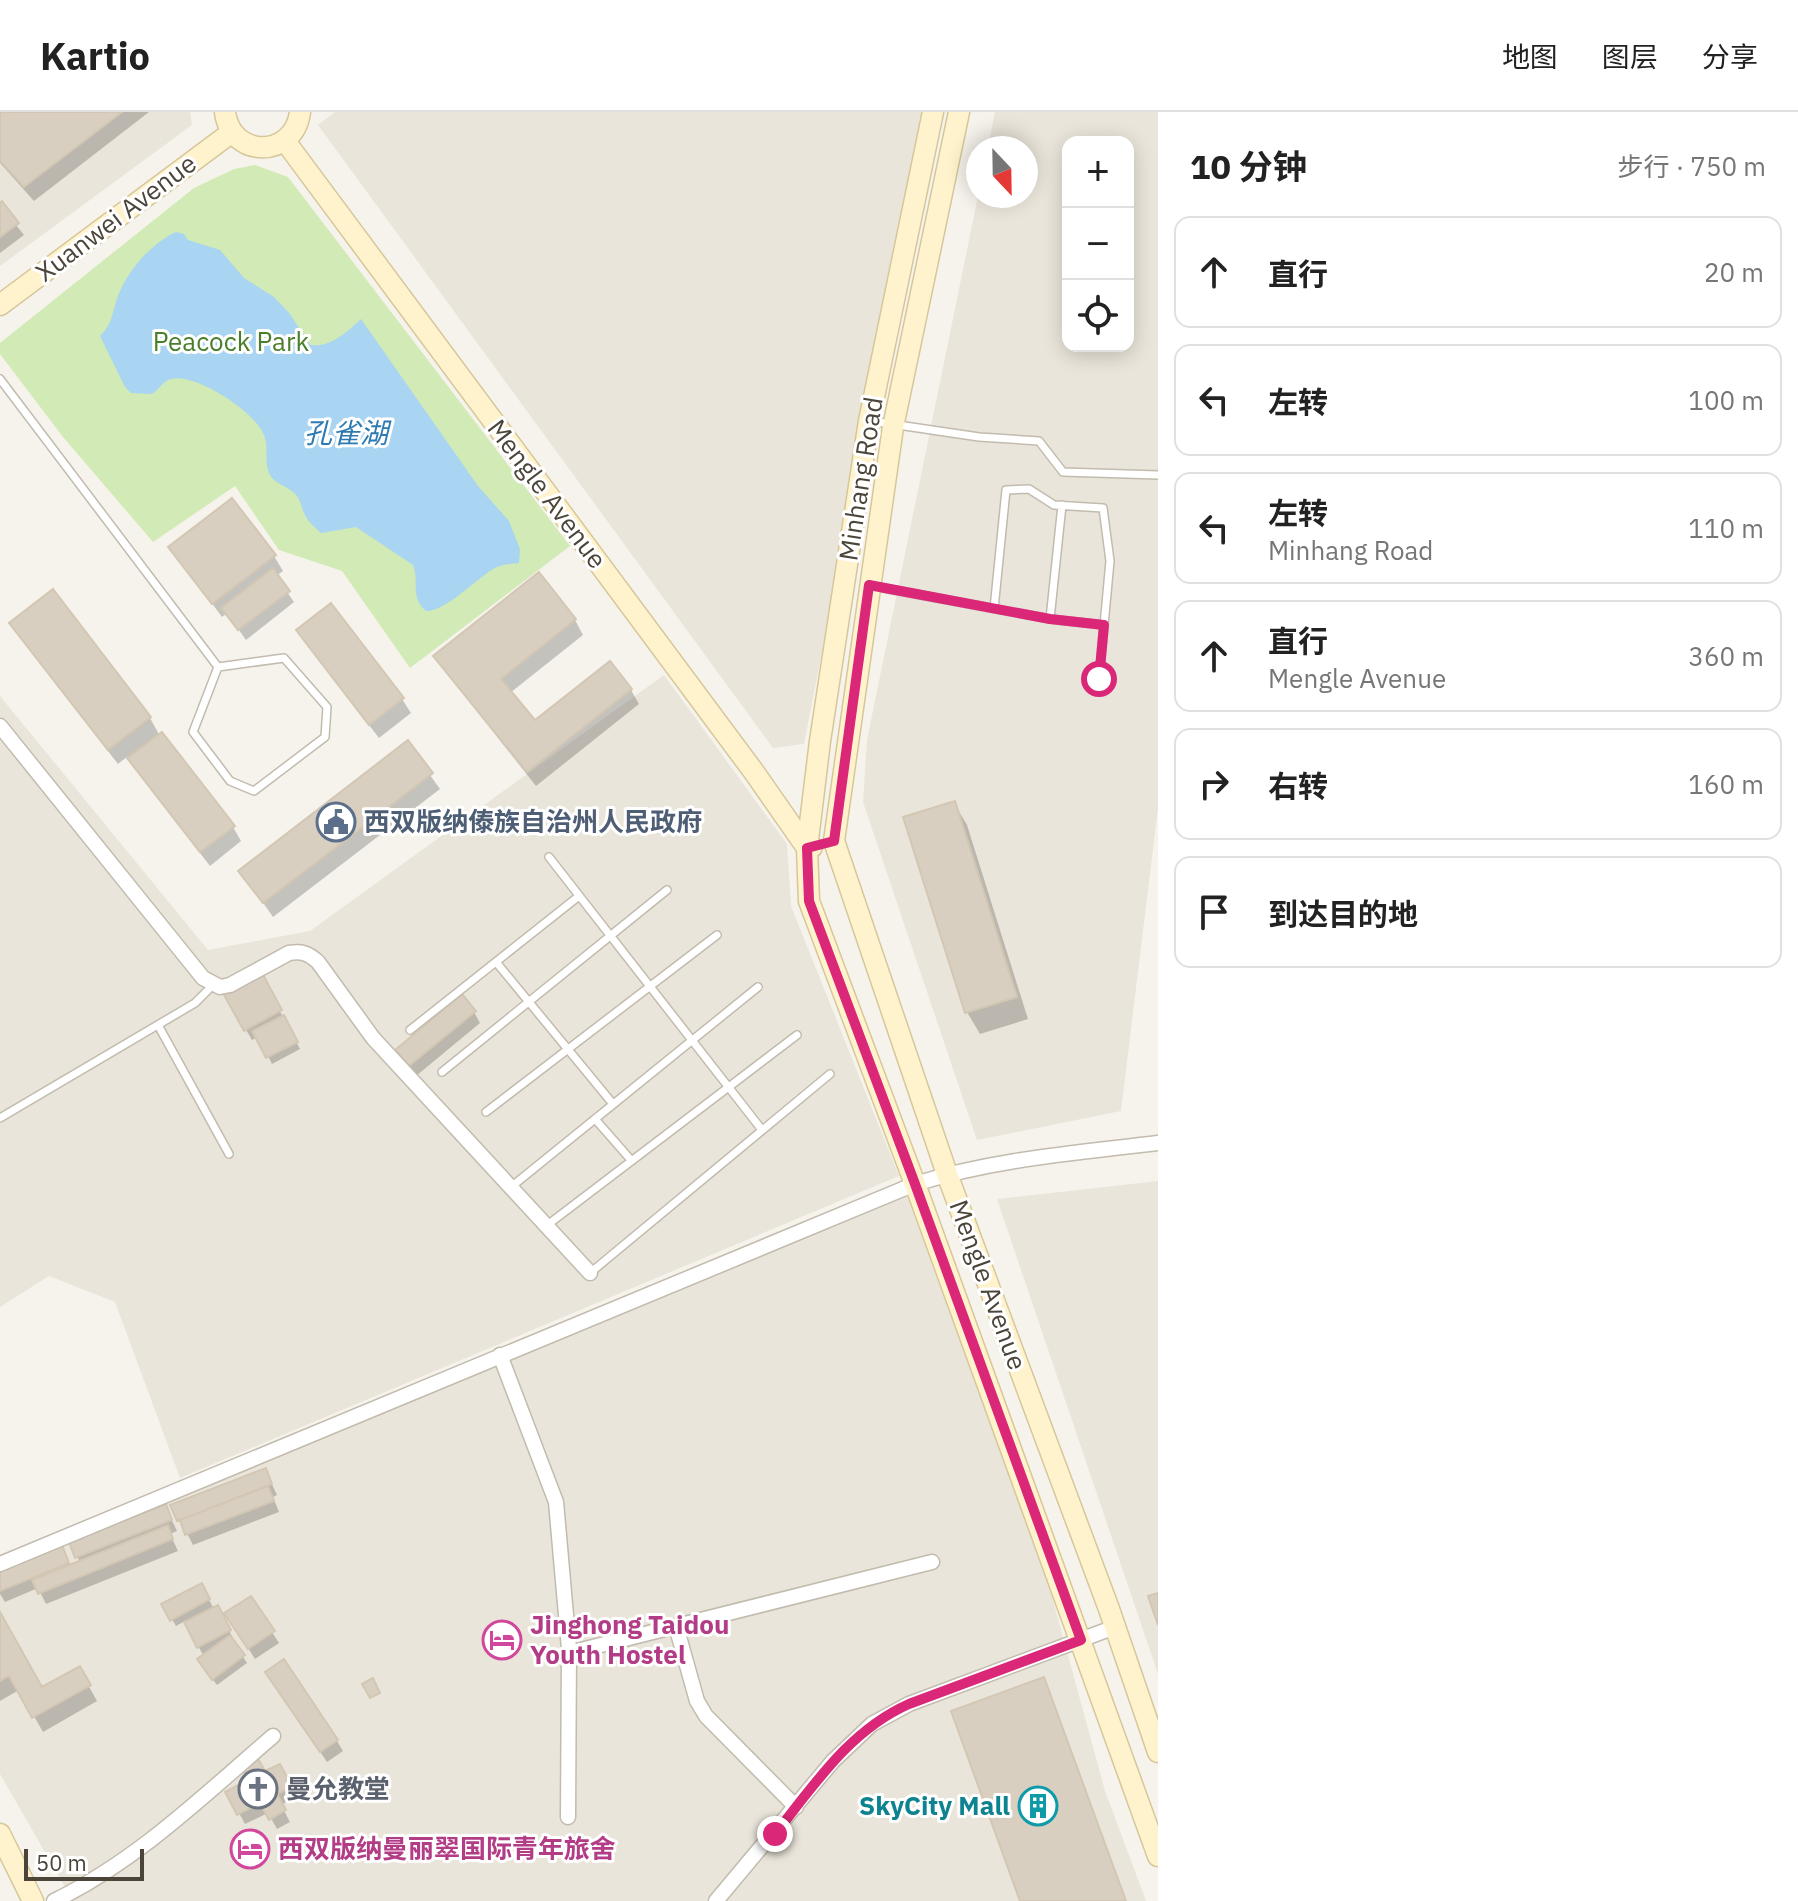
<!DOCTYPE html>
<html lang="zh">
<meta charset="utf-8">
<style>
:root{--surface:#fff;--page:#f6f6f6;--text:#222;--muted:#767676;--line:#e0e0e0}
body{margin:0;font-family:"IBM Plex Sans","Noto Sans SC",sans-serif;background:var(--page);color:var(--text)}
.controls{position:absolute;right:24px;top:24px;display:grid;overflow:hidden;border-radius:16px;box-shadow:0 4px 20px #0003}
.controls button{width:72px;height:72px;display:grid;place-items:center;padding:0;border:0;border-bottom:2px solid var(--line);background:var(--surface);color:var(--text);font:40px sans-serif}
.compass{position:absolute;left:966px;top:24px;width:72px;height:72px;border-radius:50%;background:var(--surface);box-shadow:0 4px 20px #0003;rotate:158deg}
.scale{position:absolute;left:24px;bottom:20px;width:120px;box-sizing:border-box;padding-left:8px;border:4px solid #4b4439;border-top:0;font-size:22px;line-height:28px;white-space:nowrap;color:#4b4439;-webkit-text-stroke:6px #fff;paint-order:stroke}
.stop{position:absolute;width:24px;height:24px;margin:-18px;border:6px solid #db2777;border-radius:50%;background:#fff}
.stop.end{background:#db2777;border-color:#fff;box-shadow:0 2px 8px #0008}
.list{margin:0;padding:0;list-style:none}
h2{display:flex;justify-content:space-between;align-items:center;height:104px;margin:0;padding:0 32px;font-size:34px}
h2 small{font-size:26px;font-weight:400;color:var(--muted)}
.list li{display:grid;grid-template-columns:52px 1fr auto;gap:24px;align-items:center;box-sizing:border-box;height:112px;margin:0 16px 16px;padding:0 16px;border:2px solid var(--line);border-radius:16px}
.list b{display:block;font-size:30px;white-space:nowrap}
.list p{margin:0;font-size:26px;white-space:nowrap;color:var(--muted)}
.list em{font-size:26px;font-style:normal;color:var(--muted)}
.icon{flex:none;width:44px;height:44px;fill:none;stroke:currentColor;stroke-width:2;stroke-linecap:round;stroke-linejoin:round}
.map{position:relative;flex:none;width:1158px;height:1789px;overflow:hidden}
header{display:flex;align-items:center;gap:48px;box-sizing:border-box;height:112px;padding:0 40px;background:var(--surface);border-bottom:2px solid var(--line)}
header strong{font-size:38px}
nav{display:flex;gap:44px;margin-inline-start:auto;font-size:28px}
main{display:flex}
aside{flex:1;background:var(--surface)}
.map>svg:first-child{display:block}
.residential{fill:#eae5da;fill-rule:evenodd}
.green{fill:#d2eab5}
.water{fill:#a9d4f2}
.shadow{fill:#0003}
.building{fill:#d8cfc1;stroke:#d3c7b4;stroke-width:2}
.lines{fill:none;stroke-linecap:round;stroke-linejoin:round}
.service-casing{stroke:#c2bbae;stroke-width:10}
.minor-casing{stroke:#c2bbae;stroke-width:17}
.secondary-casing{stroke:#d6c79b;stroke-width:23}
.service{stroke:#fff;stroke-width:7}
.minor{stroke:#fff;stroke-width:14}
.secondary{stroke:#fff3cd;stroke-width:20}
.route{stroke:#db2777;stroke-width:10}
.labels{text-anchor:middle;stroke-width:6;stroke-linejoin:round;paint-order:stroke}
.street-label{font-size:26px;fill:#4b4439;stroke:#fff}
.park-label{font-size:26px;fill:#4a7f2a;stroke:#fff}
.service-label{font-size:26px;font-weight:bold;fill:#4e5e75;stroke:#fff;text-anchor:start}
.hotel-label{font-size:26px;font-weight:bold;fill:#b23c85;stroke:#fff;text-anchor:start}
.worship-label{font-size:26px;font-weight:bold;fill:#5b616d;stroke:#fff;text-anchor:start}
.culture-label{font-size:26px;font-weight:bold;fill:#0d838f;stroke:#fff;text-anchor:end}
.water-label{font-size:28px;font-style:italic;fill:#2e7ab2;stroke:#fff}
</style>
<header>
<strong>Kartio</strong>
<nav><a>地图</a><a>图层</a><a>分享</a></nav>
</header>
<main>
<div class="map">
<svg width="1158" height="1789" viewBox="0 0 1158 1789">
<rect width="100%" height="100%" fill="#f6f3ec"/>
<path class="residential" d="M0 0H190L192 13 0 154Z
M335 0H928L804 632 773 636 318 13Z
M995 0H1158V696L1121 999 977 1028 863 690 867 628 978 84H1026V36H988ZM1068 30H1128V234H1068Z
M664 563 787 732 791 794 899 1064 180 1366 115 1190 49 1164 0 1195V584L208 838 310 819Z
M1158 1069V1562L997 1087Z
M907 1084 1050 1477 1105 1679 1146 1789H73L0 1662V1457Z"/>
<path class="green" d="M255 53 288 65 570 434 410 556 342 459 279 438 235 374 153 430 63 325 0 242V231L194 76 234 57Z"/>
<path class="water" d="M176 120 184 122 188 128 220 138 244 166 274 185 290 202 310 233C330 236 347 220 361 207L478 374 509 409 520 437 519 451C510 452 503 452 495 456 478 465 444 501 426 499 409 484 420 471 413 453L356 415 321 421C315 415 308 410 305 403 301 395 301 387 294 381 287 374 275 372 270 363 263 350 270 334 263 321 254 299 194 260 171 267 163 269 159 278 152 282L131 281 125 275 100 224C111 214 112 203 116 190 124 162 150 132 176 120Z"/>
<path class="shadow" d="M0 0H149L34 89 0 51Z
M0 93 24 123 0 141Z
M171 436 274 444 283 459 276 464 294 490 246 528 227 501 222 505Z
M52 480 150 606 160 624 233 715 241 729 210 754 138 661 128 644 118 652 20 526 12 511Z
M575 508 583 523 510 581 535 611 631 578 639 592 536 674 445 559 436 544Z
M299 518 402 587 411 601 379 626 307 533Z
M407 631 440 677 273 805 241 759Z
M954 691 967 713 1028 907 980 922 967 900Z
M260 862 300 937 272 952 258 925 252 928 225 882Z
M474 900 480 911 416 964 398 938Z
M265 1358 277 1383 273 1385 279 1400 193 1433 173 1394Z
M165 1394 177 1419 170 1422 178 1439 46 1492 38 1476 5 1490 0 1482V1461L62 1436 71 1454 80 1451 72 1431Z
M201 1473 214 1497 217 1496 233 1526 231 1527 247 1551 217 1573 203 1555 204 1545 185 1509 176 1514 164 1493Z
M250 1486 279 1531 255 1547 233 1512Z
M0 1504 42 1578 79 1557 97 1589 43 1620 19 1578 0 1589Z
M1043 1567 1049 1578 1126 1789H1023Z
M274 1571 337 1629 343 1639 327 1650Z
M279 1654 296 1685 281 1693 290 1710 277 1717 268 1701 245 1712 228 1681Z"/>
<path class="building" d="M0 0H122L24 75 0 49Z
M2 89 19 111 0 125V91Z
M232 386 276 443 212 492 168 435Z
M273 456 290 479 238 518 221 496Z
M539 460 576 507 501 567 535 608 610 549 632 577 527 660 433 544Z
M53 477 151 605 108 638 9 511Z
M331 491 404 586 369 613 296 518Z
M162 620 235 714 200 740 127 646Z
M408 628 433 661 263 791 238 759Z
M955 689 1017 885 965 901 903 705Z
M261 859 282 898 244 919 223 881Z
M462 882 476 899 409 954 395 938Z
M284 903 298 930 266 946 252 919Z
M266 1356 272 1372 177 1409 170 1393Z
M268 1374 274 1389 185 1423 180 1408Z
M166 1392 172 1408 75 1446 69 1430Z
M168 1413 173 1427 38 1482 32 1468Z
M62 1433 69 1451 0 1479V1459Z
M202 1471 210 1487 170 1509 161 1492Z
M1158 1481V1513L1148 1484Z
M251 1484 275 1519 248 1537 224 1501Z
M218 1493 231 1518 197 1536 184 1510Z
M0 1500 42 1575 80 1554 91 1573 32 1606 9 1564 0 1569Z
M230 1523 245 1543 212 1568 197 1547Z
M284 1547 338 1628 320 1640 265 1560Z
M1044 1565 1126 1789H1020L951 1599Z
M373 1566 380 1581 370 1586 362 1572Z
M257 1645 265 1659 280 1652 292 1674 277 1682 286 1698 269 1708 260 1691 237 1703 225 1680 248 1668 241 1654Z"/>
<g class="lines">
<g class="service-casing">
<path id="service" d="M0 267 218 555
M871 309 979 325 1039 329 1063 360 1158 363
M872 474 1050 507 1104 513
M994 497 1006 378 1029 377 1054 393 1103 396 1110 449 1099 567
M1050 507 1062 393
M284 546 327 595 325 625 254 679 230 669 193 620 218 555Z
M549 745 762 1018
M496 850 613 992
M158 913 229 1042
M410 918 579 784
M442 960 667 778
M486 1000 717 823
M0 1006 195 891 213 873
M595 1007 631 1048
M511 1075 758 875
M546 1114 797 923
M590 1161 830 962"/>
</g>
<g class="minor-casing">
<path id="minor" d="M0 614 203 866 220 875 230 873 289 841C302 839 308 841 318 850L373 926 590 1161
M500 1243 556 1390 569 1537 568 1705
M0 1452 915 1072C994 1047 1076 1041 1158 1031
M676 1514 697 1589 706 1604 796 1695
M569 1541 932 1450
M54 1789C138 1748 203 1684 273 1624
M716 1789 833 1649 872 1612 909 1592 1115 1515"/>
</g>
<g class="secondary-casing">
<path id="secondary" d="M225 0C231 47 294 47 300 0
M933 0 869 309 820 629 807 736 809 789 915 1072 1158 1744
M959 0 893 315 834 729 947 1062 1109 1497 1158 1640
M285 29 754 660 807 736 812 735
M0 193 232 20
M0 1722 33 1789"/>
</g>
<use href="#service" class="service"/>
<use href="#minor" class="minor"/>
<use href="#secondary" class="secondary"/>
</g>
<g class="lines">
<path class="route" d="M775 1722C814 1673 850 1618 909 1592L1081 1528 915 1072 809 789 807 736 834 729 869 473 1050 507 1104 513 1099 567"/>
</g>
<defs>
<g id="civic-ring" transform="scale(2)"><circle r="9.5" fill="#fff" stroke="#5c6f8a" stroke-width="1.5"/><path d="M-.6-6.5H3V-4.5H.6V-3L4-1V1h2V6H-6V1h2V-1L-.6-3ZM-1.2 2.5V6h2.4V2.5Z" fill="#5c6f8a"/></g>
<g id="hotel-ring" transform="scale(2)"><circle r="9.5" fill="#fff" stroke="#d1479c" stroke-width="1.5"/><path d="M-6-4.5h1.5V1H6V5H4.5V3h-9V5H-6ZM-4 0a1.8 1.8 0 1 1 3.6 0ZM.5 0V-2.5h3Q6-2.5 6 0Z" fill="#d1479c"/></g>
<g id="church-ring" transform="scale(2)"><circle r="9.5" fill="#fff" stroke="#6b7280" stroke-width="1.5"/><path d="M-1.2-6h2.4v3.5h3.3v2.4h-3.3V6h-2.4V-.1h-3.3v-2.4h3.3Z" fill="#6b7280"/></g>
<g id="building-ring" transform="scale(2)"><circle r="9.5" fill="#fff" stroke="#0f9aa8" stroke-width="1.5"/><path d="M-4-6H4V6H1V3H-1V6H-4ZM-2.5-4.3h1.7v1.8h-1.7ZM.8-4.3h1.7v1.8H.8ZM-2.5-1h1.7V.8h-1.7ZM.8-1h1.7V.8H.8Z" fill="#0f9aa8"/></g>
</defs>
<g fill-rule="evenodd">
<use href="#civic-ring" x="336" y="710"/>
<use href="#hotel-ring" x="502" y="1528"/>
<use href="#church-ring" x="258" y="1677"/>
<use href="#building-ring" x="1038" y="1694"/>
<use href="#hotel-ring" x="250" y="1737"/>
</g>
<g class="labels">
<g class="street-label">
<text transform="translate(116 106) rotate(-37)" y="9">Xuanwei Avenue</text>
<text transform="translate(861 367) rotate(-81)" y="9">Minhang Road</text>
<text transform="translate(547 382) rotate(53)" y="9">Mengle Avenue</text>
<text transform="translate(988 1173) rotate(70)" y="9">Mengle Avenue</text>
</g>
<g class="park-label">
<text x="231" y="239">Peacock Park</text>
</g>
<g class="service-label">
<text x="364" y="719">西双版纳傣族自治州人民政府</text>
</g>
<g class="hotel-label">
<text x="530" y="1522">Jinghong Taidou<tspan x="530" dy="30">Youth Hostel</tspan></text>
<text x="278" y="1746">西双版纳曼丽翠国际青年旅舍</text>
</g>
<g class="worship-label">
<text x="286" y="1686">曼允教堂</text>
</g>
<g class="culture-label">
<text x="1010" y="1703">SkyCity Mall</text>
</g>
<g class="water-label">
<text x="346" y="331">孔雀湖</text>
</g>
</g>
</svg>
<div class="controls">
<button>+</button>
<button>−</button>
<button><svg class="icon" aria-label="locate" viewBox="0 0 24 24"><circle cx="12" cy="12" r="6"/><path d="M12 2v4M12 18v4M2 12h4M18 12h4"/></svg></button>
</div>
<svg class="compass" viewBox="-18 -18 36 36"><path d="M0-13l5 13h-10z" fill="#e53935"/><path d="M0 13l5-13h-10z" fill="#767676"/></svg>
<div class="scale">50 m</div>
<div class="stop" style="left:1099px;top:567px"></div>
<div class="stop end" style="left:775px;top:1722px"></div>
</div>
<aside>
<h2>10 分钟<small>步行 · 750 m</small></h2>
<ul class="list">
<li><svg class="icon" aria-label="ahead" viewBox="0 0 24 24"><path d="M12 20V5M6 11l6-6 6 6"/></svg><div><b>直行</b></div><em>20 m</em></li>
<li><svg class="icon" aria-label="left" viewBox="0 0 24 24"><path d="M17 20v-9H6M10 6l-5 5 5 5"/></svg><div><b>左转</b></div><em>100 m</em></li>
<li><svg class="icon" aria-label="left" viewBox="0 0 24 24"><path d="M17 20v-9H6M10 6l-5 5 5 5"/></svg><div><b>左转</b><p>Minhang Road</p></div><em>110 m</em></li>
<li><svg class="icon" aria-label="ahead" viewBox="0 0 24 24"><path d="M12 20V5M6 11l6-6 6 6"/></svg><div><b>直行</b><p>Mengle Avenue</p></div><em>360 m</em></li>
<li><svg class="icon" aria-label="right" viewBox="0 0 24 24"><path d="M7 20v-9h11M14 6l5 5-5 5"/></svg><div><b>右转</b></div><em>160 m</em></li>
<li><svg class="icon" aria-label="arrive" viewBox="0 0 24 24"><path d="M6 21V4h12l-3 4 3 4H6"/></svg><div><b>到达目的地</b></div></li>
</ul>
</aside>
</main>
